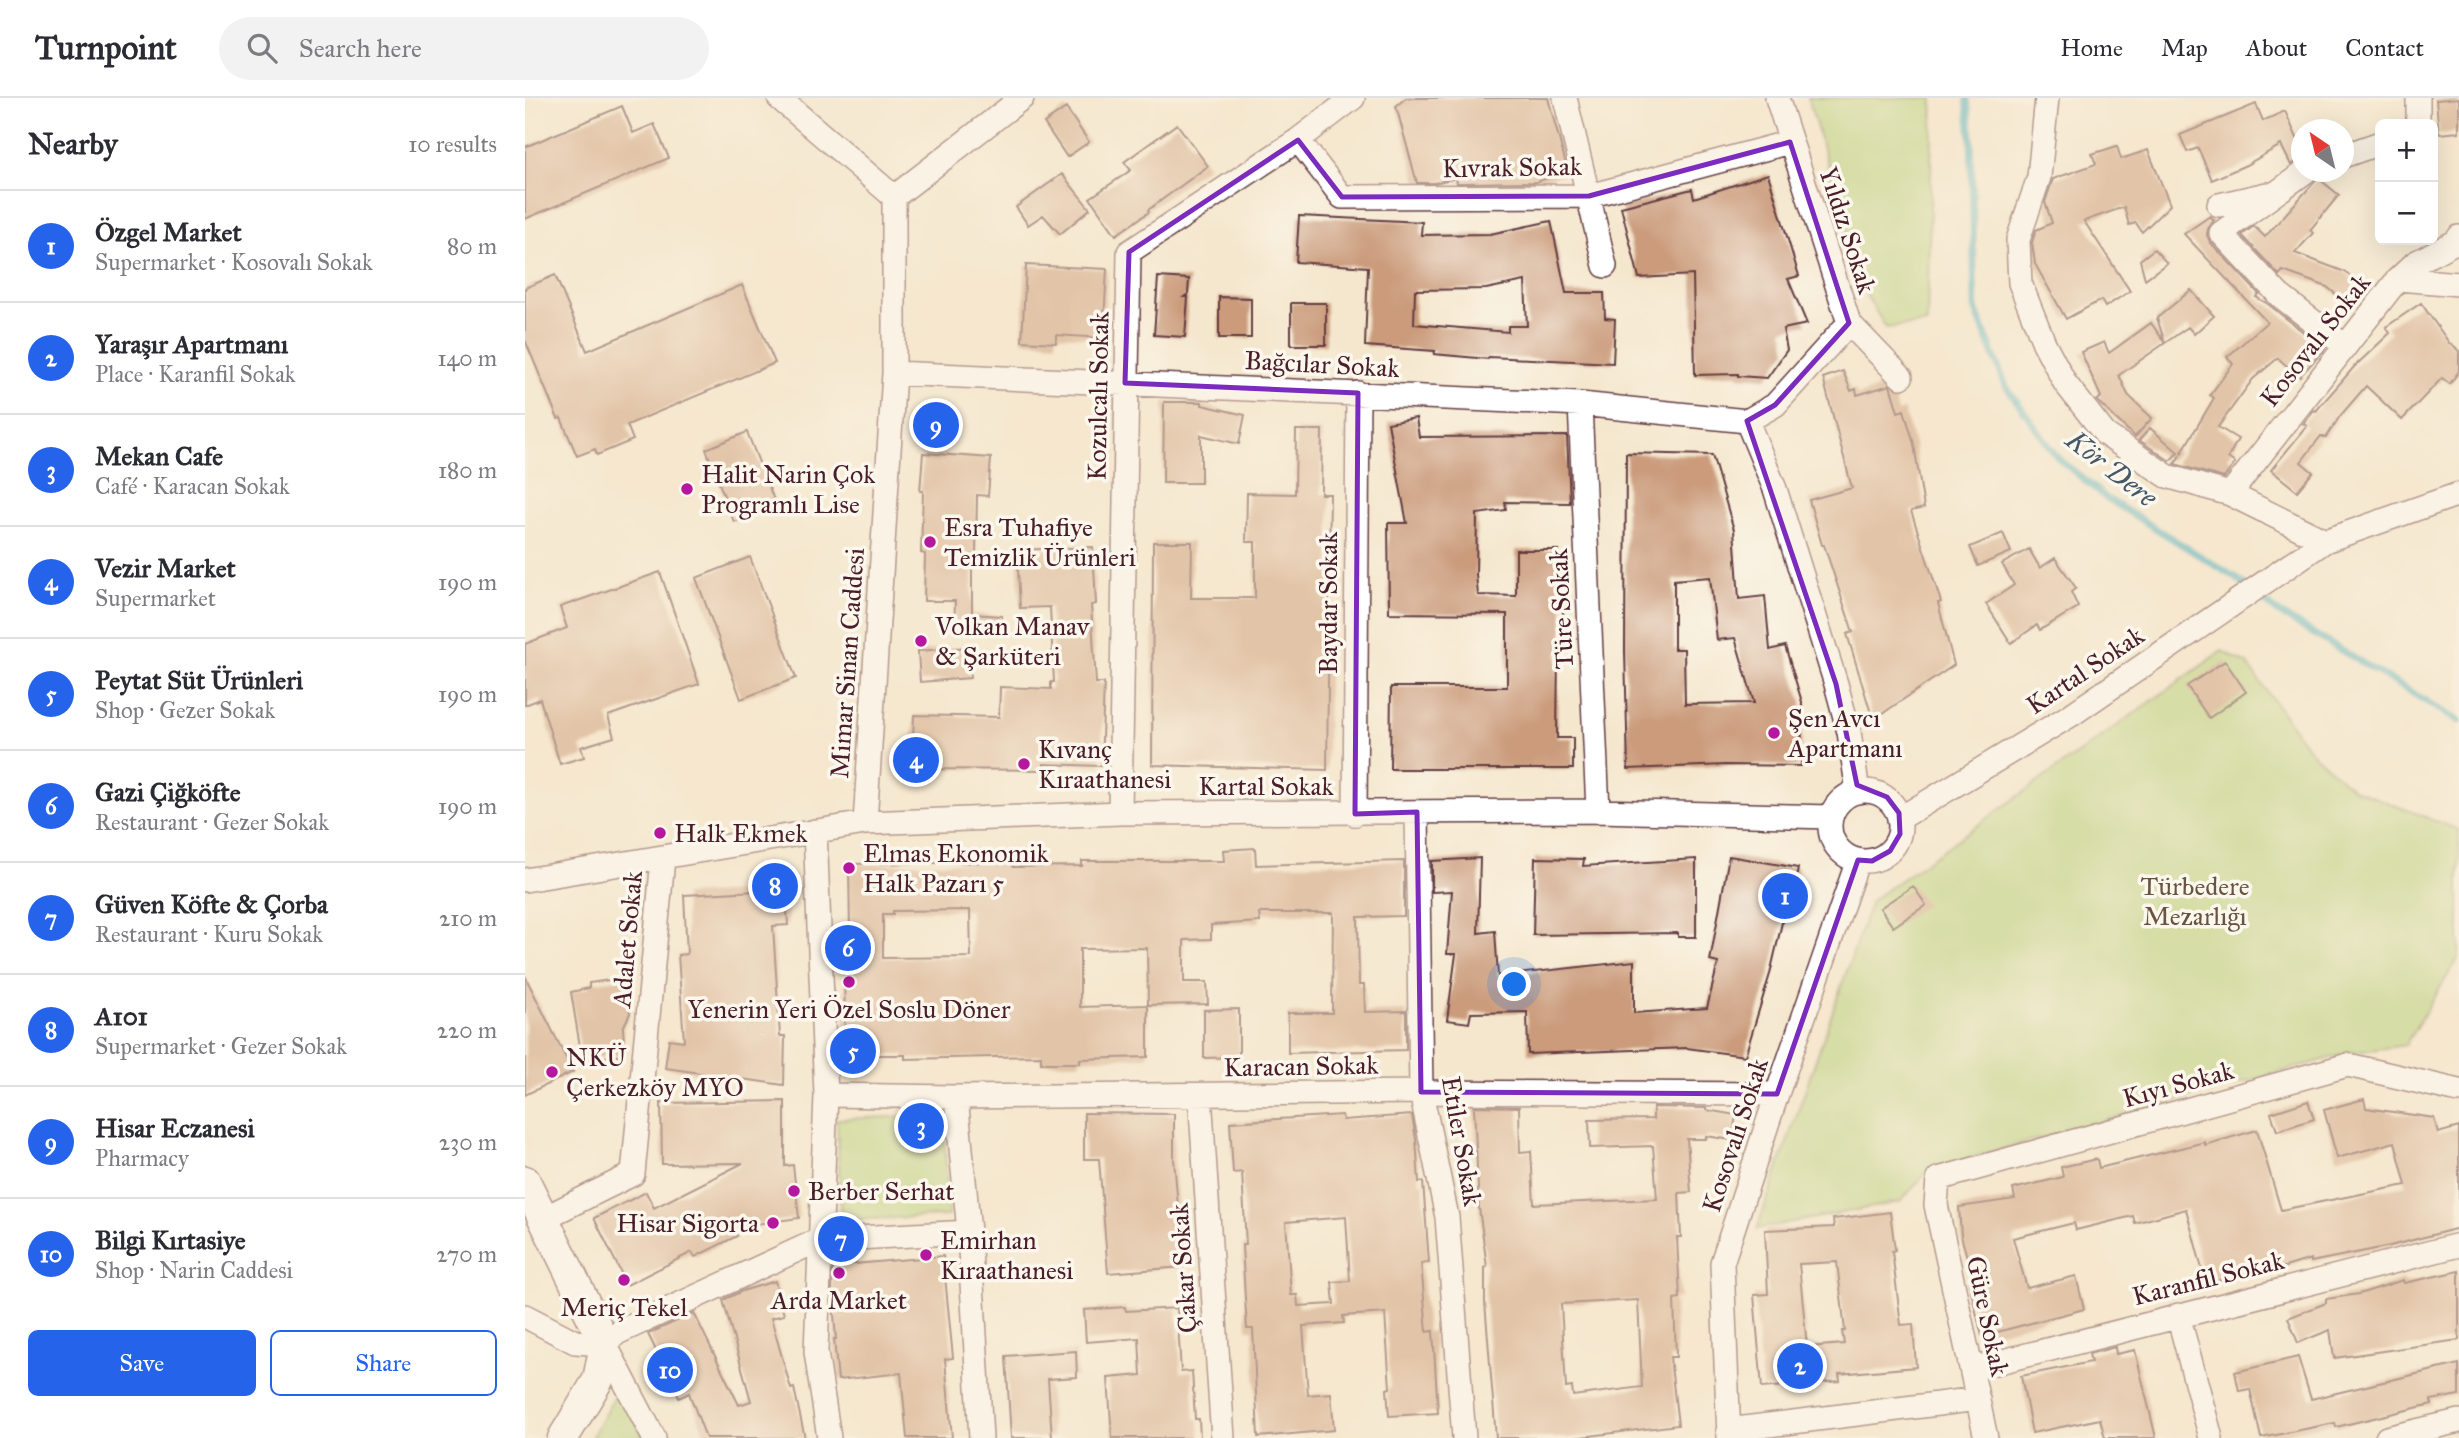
<!DOCTYPE html>
<meta charset="utf-8">
<style>
:root{--surface:#fff;--page:#f2f2f3;--text:#2b2b33;--muted:#7c7c81;--line:#e1e1e2;--accent:#2563eb}
body{margin:0;font-family:"IM FELL Great Primer",serif;background:var(--page);color:var(--text)}
.controls{position:absolute;right:21px;top:21px;display:grid;overflow:hidden;border-radius:10px;box-shadow:0 7px 28px #0002}
.controls button{width:63px;height:63px;display:grid;place-items:center;padding:0;border:0;border-bottom:2px solid var(--line);background:var(--surface);color:var(--text);font:35px sans-serif}
.compass{position:absolute;left:1766px;top:21px;width:63px;height:63px;border-radius:50%;background:var(--surface);box-shadow:0 7px 28px #0002;rotate:325deg}
.you{position:absolute;left:990px;top:887px;width:24px;height:24px;margin:-18px;border:5px solid #fff;border-radius:50%;background:#1a73e8;box-shadow:0 0 0 10px #1a73e833}
.badge{display:grid;place-items:center;width:46px;height:46px;border-radius:50%;background:var(--accent);color:#fff;font-size:23px;font-weight:700}
.pin{position:absolute;translate:-50% -50%;border:4px solid #fff;box-shadow:0 2px 7px #0006}
.list{margin:0;padding:0;list-style:none}
h2{display:flex;justify-content:space-between;align-items:center;height:91px;margin:0;padding:0 28px;font-size:30px}
h2 small{font-size:23px;font-weight:400;color:var(--muted)}
.list li{display:grid;grid-template-columns:46px 1fr auto;gap:21px;align-items:center;box-sizing:border-box;height:112px;padding:0 28px;border-top:2px solid var(--line)}
.list b{display:block;font-size:26px;white-space:nowrap}
.list p{margin:0;font-size:23px;white-space:nowrap;color:var(--muted)}
.list em{font-size:23px;font-style:normal;color:var(--muted)}
.actions{display:flex;gap:14px;padding:21px 28px}
.actions a{flex:1;padding:16px 0;border:2px solid var(--accent);border-radius:10px;text-align:center;font-size:24px;color:var(--accent)}
.actions .main{background:var(--accent);color:#fff}
.icon{flex:none;width:38px;height:38px;fill:none;stroke:currentColor;stroke-width:2;stroke-linecap:round;stroke-linejoin:round}
.map{position:relative;flex:none;width:1934px;height:1340px;overflow:hidden}
header{display:flex;align-items:center;gap:42px;box-sizing:border-box;height:98px;padding:0 35px;background:var(--surface);border-bottom:2px solid var(--line)}
header strong{font-size:33px}
nav{display:flex;gap:38px;margin-inline-start:auto;font-size:24px}
.search{width:490px;height:63px;background:var(--page);display:flex;align-items:center;gap:18px;box-sizing:border-box;padding:0 24px;border-radius:38px;color:var(--muted);font-size:26px}
main{display:flex}
aside{flex:1;background:var(--surface)}
.map>svg:first-child{display:block}
.green{fill:#b2d179;stroke:#7e7852;stroke-width:2}
.lines{fill:none;stroke-linecap:round;stroke-linejoin:round}
.stream{stroke:#41acc1;stroke-width:7}
.building{fill:#cb9b7b;fill-rule:evenodd}
.minor-casing{stroke:#643d43;stroke-width:26}
.major-casing{stroke:#643d43;stroke-width:33}
.minor{stroke:#fff;stroke-width:23}
.major{stroke:#fff;stroke-width:30}
.marked{fill:none;stroke:#7b2cbf;stroke-width:5;stroke-linejoin:round}
.poi-dot{fill:#b5179e;stroke:#fbf7ec;stroke-width:2.5}
.labels{text-anchor:middle;stroke-width:7;stroke-linejoin:round;paint-order:stroke}
.street-label{font-size:26px;fill:#4a1f2b;stroke:#fbf7ec}
.poi-label{font-size:26px;fill:#4a1f2b;stroke:#fbf7ec;text-anchor:start}
.park-label{font-size:26px;fill:#695442;stroke:#fbf7ec}
.water-label{font-size:28px;font-style:italic;fill:#465767;stroke:#fbf7ec}
</style>
<header>
<strong>Turnpoint</strong>
<div class="search"><svg class="icon" aria-label="search" viewBox="0 0 24 24"><circle cx="10" cy="10" r="6"/><path d="M15 15l6 6"/></svg>Search here</div>
<nav><a>Home</a><a>Map</a><a>About</a><a>Contact</a></nav>
</header>
<main>
<aside>
<h2>Nearby<small>10 results</small></h2>
<ul class="list">
<li><span class="badge">1</span><div><b>Özgel Market</b><p>Supermarket · Kosovalı Sokak</p></div><em>80 m</em></li>
<li><span class="badge">2</span><div><b>Yaraşır Apartmanı</b><p>Place · Karanfil Sokak</p></div><em>140 m</em></li>
<li><span class="badge">3</span><div><b>Mekan Cafe</b><p>Café · Karacan Sokak</p></div><em>180 m</em></li>
<li><span class="badge">4</span><div><b>Vezir Market</b><p>Supermarket</p></div><em>190 m</em></li>
<li><span class="badge">5</span><div><b>Peytat Süt Ürünleri</b><p>Shop · Gezer Sokak</p></div><em>190 m</em></li>
<li><span class="badge">6</span><div><b>Gazi Çiğköfte</b><p>Restaurant · Gezer Sokak</p></div><em>190 m</em></li>
<li><span class="badge">7</span><div><b>Güven Köfte &amp; Çorba</b><p>Restaurant · Kuru Sokak</p></div><em>210 m</em></li>
<li><span class="badge">8</span><div><b>A101</b><p>Supermarket · Gezer Sokak</p></div><em>220 m</em></li>
<li><span class="badge">9</span><div><b>Hisar Eczanesi</b><p>Pharmacy</p></div><em>230 m</em></li>
<li><span class="badge">10</span><div><b>Bilgi Kırtasiye</b><p>Shop · Narin Caddesi</p></div><em>270 m</em></li>
</ul>
<div class="actions"><a class="main">Save</a><a>Share</a></div>
</aside>
<div class="map">
<svg width="1934" height="1340" viewBox="0 0 1934 1340">
<rect width="100%" height="100%" fill="#fbf7ec"/>
<filter id="ink" filterUnits="userSpaceOnUse"><feTurbulence type="fractalNoise" baseFrequency=".0143" numOctaves="2"/><feDisplacementMap in="SourceGraphic" scale="14" xChannelSelector="R" yChannelSelector="G"/><feConvolveMatrix kernelMatrix="1 2 1 2 8 2 1 2 1" color-interpolation-filters="sRGB"/></filter>
<filter id="wash" filterUnits="userSpaceOnUse"><feTurbulence type="fractalNoise" baseFrequency=".00686" numOctaves="4" result="noise"/><feDisplacementMap in="SourceGraphic" scale="28" xChannelSelector="R" yChannelSelector="G"/><feGaussianBlur stdDeviation="1.57" result="paint"/><feColorMatrix in="noise" values="0 0 0 0 0 0 0 0 0 0 0 0 0 0 0 0 0 1.4 0 .05"/><feComposite in="paint" operator="in"/></filter>
<g filter="url(#wash)">
<rect width="100%" height="100%" fill="#f5e7ce"/>
<path class="green" d="M1283 0H1408L1402 225 1361 230 1341 197Z
M1697 553 1722 566 1785 653 1828 691 1934 732V859L1880 947 1824 955 1405 1071 1375 1104 1232 1131 1346 803Z
M419 1017 423 1118 316 1122 312 1021Z
M94 1291 119 1340H66Z"/>
<g class="lines">
<path class="stream" d="M1442 0 1446 39 1450 210 1481 288 1532 359 1581 400 1711 480 1754 515 1934 623"/>
</g>
<g id="blocks">
<path class="building" d="M881 0H1023L1043 74 1011 84 932 85 931 80 909 85H892L871 8Z
M1934 0V34L1914 36 1911 2Z
M1731 6 1738 23 1760 13 1776 49V61L1766 67 1756 47 1721 67 1687 82 1673 50 1662 54 1655 37Z
M97 8 108 35 129 26 144 60 0 121V49Z
M541 10 564 44 542 59 519 25Z
M652 26 683 68 623 112 624 114 591 137 565 100 606 72 599 64Z
M1592 48 1596 61 1623 52 1645 107 1617 134 1611 125 1604 127 1599 109 1559 123 1605 193 1580 209 1576 202 1541 221 1510 166 1507 144 1511 132 1527 125 1520 104 1528 81 1571 66 1567 56Z
M537 76 565 111 535 136 518 117 503 127 491 109Z
M1243 76 1274 178 1263 181 1282 226 1258 231 1262 252 1242 280 1213 278V276L1170 277 1168 177 1114 180 1096 109 1167 91 1169 100Z
M1793 80 1814 97 1785 132 1788 135 1770 155 1820 174 1840 190 1825 208 1802 189 1758 173 1754 177 1717 137 1729 128 1740 139Z
M774 118 897 124 896 137 965 136 1026 123 1041 195H1079L1080 220 1090 221 1088 265 964 259 963 261 909 256 910 253 840 248 843 169 771 164ZM1000 183 1002 228H983V234L889 226 890 192 961 191Z
M1685 118 1689 122 1683 131 1682 137 1685 144 1734 196 1731 199 1743 206 1800 251 1774 279 1753 260 1728 281 1693 329 1713 341 1703 360 1710 365 1699 380 1650 366 1689 300 1685 297 1708 266 1702 259 1742 224 1659 136Z
M1629 151 1642 165 1620 181 1615 162Z
M501 167 582 171 578 240 531 237V245L497 243Z
M30 177 62 253 217 187 250 265 102 327 108 342 72 357 70 351 52 358 36 320 33 321 0 242V190Z
M633 179 664 181 663 196 659 199H663L660 239 629 237Z
M1666 192 1689 218 1669 236 1663 229 1594 277 1603 297 1627 320 1610 339 1572 303 1576 299 1556 254 1579 244 1584 255 1626 225 1640 245 1632 220Z
M694 199 726 200V240H694Z
M766 205H801V247H766Z
M1896 205 1925 246 1934 253V273L1925 286 1917 280 1877 322 1841 288 1815 318 1801 340 1796 338 1776 364 1788 374 1772 393 1746 372 1782 328 1778 326 1789 312 1791 313 1829 269 1865 235 1861 229Z
M1318 273 1326 293 1331 291 1332 297 1365 287 1373 314 1379 312 1389 346 1399 410 1386 413 1416 504 1413 505 1429 567 1348 622 1322 536 1328 534 1299 447H1297L1284 402 1327 390 1298 280Z
M639 304H677V307L720 317 714 346 676 337V385H638Z
M891 320 894 339 1042 338 1045 405 980 404 981 412 952 416 951 477 953 497 991 498V452H1033V498H1038V553H1033L1032 640H1048V671H865L866 589H982V516L864 515 863 425H882L863 325Z
M1625 330 1653 354 1645 363 1614 342Z
M771 332H797L796 396H805L804 471H808V498H804L802 672 627 667 628 444H667L666 500H730V444H721L722 395 770 396Z
M222 334 251 407 209 424 181 351Z
M398 355 466 360 463 398 452 397 451 457H447V516L477 518V535L429 533 430 503H399L400 456 396 455 398 393H395Z
M1101 355 1187 357 1209 432 1214 501 1240 498 1245 552 1260 548 1277 604 1276 668 1200 667 1103 671 1100 553ZM1185 479 1192 542 1210 540 1229 605 1160 606 1159 551H1149V482Z
M1478 435 1486 454 1453 468 1445 449Z
M568 449 571 506 566 507 571 585H579L576 668 519 666V672L387 671 389 617 474 619 475 589 526 591V584H529L525 509 495 510 492 452Z
M1504 451 1515 470 1530 460 1551 490 1546 494 1553 509 1515 532 1512 527 1486 545 1461 506 1489 487 1477 466Z
M225 459 271 580 216 601 171 480Z
M135 474 174 586 83 618 89 639 56 649 59 659 35 666 15 601 0 607V546L42 530 35 509Z
M443 549 445 580 395 584 393 553Z
M1700 563 1721 594 1684 620 1662 588Z
M730 750 731 767 879 763V818L833 819 834 887H839L840 914 881 913V952L763 955V915H807L808 815H734L735 824 686 827V841L659 842V884H682L683 906 623 907V959L555 961V965H516V958L380 961V957H320L319 838H325L324 766 488 764V769L557 768V763H699L698 752ZM445 812 446 859 358 860V816H368V813ZM622 850 623 907 555 909V851Z
M1204 758 1273 770 1265 817 1259 816 1245 876 1220 958 1162 950 1003 956 1002 914 946 915 944 925 922 922 931 856H922L927 793 907 794V763L955 760 953 835 970 833 973 878 1109 863V915L1182 910 1193 865 1185 863Z
M1010 760 1059 761 1058 768 1171 761V839H1153V835L1008 837Z
M260 785 263 827 248 828 255 938H260L259 987 140 970 144 941 159 943 153 857 162 856 159 797 231 793V786Z
M1388 788 1401 807 1368 829 1355 810Z
M0 878 48 974 0 997Z
M99 880 105 915 98 930 100 957 57 961 46 894 64 890V885Z
M714 911V959L679 960V912Z
M1839 1001 1841 1010 1909 1020 1913 1035 1934 1029V1130L1865 1148 1786 1164V1161L1737 1176 1736 1170 1681 1186 1661 1111 1610 1125 1608 1118 1551 1132 1549 1125 1488 1140 1502 1190 1551 1178 1559 1211 1457 1238 1444 1185 1449 1184 1436 1138 1434 1109 1490 1101 1488 1091 1538 1079 1536 1069 1572 1061 1574 1070 1680 1044V1047L1732 1032 1756 1112 1881 1087 1870 1044 1812 1060 1799 1012Z
M260 1003V1068L268 1067 274 1120 208 1129 212 1138 170 1159 167 1154 102 1187 69 1120 121 1094 129 1110 218 1065 137 1066 136 1005Z
M1783 1003 1789 1021 1752 1033 1746 1015Z
M949 1008 994 1009 995 1054 1006 1053 1009 1106 1132 1101 1128 1048 1065 1050 1064 1022 1128 1021V1009L1181 1010V1012L1211 1017 1207 1042 1181 1038V1041H1162L1166 1094 1154 1095 1156 1139H1152L1155 1200 1149 1201 1151 1259H1145L1153 1327 1048 1340H971L960 1204V1169H962L954 1110ZM1113 1202 1117 1289 1048 1298 1047 1289 1041 1290 1036 1206Z
M559 1015 649 1016V1061L658 1169 583 1175 574 1061H559Z
M817 1017 818 1022 887 1017 891 1041 894 1084H898L904 1164 896 1165 902 1234 908 1233 913 1315 864 1318 862 1291 865 1290 860 1215 818 1218 819 1225 778 1228 783 1297 806 1295 809 1332 733 1339 728 1231H722L720 1200 717 1147H721L717 1074 708 1075 705 1024ZM821 1119 825 1183 807 1184 809 1206 773 1208 772 1197H766L761 1124Z
M1365 1114 1370 1152 1367 1153 1376 1227 1388 1226 1391 1269 1314 1276 1315 1283 1237 1290 1229 1197 1243 1196 1240 1132 1309 1129 1308 1121ZM1312 1164 1320 1233H1317L1319 1246 1282 1249 1274 1166Z
M418 1158 428 1260 420 1261 427 1340H382L376 1275 313 1282 309 1241H311L307 1192 308 1168Z
M1934 1173V1242L1809 1260 1805 1232 1773 1245 1763 1220 1801 1205V1201L1834 1196 1878 1182 1879 1185Z
M250 1183 259 1217 246 1220 266 1291 269 1290 280 1340H181L164 1295 154 1300 123 1236 169 1215 214 1307 226 1303 198 1202 217 1193Z
M600 1209 601 1213 652 1210 656 1274 667 1273 670 1321H674L675 1340H587L583 1280 616 1277 614 1240 561 1244 559 1212Z
M1590 1249 1591 1256 1610 1252 1631 1340H1580L1575 1321 1507 1335 1496 1278 1566 1264 1564 1256Z
M551 1253 552 1279 523 1281 527 1340H486L481 1258Z
M1773 1259 1786 1301 1934 1266V1297L1906 1302 1907 1306 1811 1329 1810 1325 1736 1340 1725 1291 1714 1293 1710 1274Z"/>
</g>
</g>
<g filter="url(#ink)">
<use href="#blocks" fill-opacity="0" stroke="#643d43" stroke-width="2"/>
<g class="lines">
<g class="minor-casing">
<path id="minor" d="M254 0 369 99V275L340 725
M1040 0 1080 168
M1522 0 1514 79 1493 142 1495 185 1519 245 1540 285 1580 336 1642 378 1705 396 1800 443
M1893 0V26
M773 42 817 99 1064 98 1265 44
M1818 58 1855 45
M1780 74 1696 135 1754 197 1820 248
M369 99 497 0
M1694 107 1742 96
M1873 181 1934 186
M1324 225 1376 279
M369 275 1055 306 1222 323
M1055 306 1073 713
M1222 323 1250 391 1311 586 1324 634 1333 694
M1222 323 1250 307 1324 225 1252 0
M1705 396 1873 181 1890 165 1930 144 1934 139
M1305 728a35 35 0 1 1 70 0a35 35 0 1 1-70 0Z
M892 714 896 994 922 1119 939 1340
M595 715 604 154 773 42 828 0
M830 716 833 295
M1374 721 1546 617 1800 443 1934 396
M290 733 301 997 291 1254 304 1340
M0 782 340 725 595 715 1073 713 1306 719
M301 997 431 999 896 994 1252 996
M675 997 698 1340
M431 999 444 1134 456 1340
M17 1121 108 1076 138 761
M1653 1217 1686 1340
M0 1218 50 1244 80 1246
M80 1246 92 1235 294 1142 444 1134
M80 1246 129 1340
M1447 1271 1934 1147
M1203 1332 1453 1301
M1204 1340 1197 1165 1252 996 1333 762
M1461 1340 1411 1107 1413 1081 1823 967 1934 993
M1862 1340 1934 1323"/>
</g>
<g class="major-casing">
<path id="major" d="M0 1083 80 1246 73 1282 38 1340"/>
</g>
<use href="#minor" class="minor"/>
<use href="#major" class="major"/>
</g>
</g>
<path d="M0 0H1934V1340H0ZM773 42 817 99 1064 98 1265 44 1324 225 1250 307 1222 323 1311 586 1332 687 1362 699 1374 715 1375 736 1365 753 1347 763 1333 762 1252 996 896 994 892 714 830 716 833 295 600 285 604 154Z" fill="#f5e7ce" fill-opacity=".55" fill-rule="evenodd"/>
<path class="marked" d="M773 42 817 99 1064 98 1265 44 1324 225 1250 307 1222 323 1311 586 1332 687 1362 699 1374 715 1375 736 1365 753 1347 763 1333 762 1252 996 896 994 892 714 830 716 833 295 600 285 604 154Z"/>
<g class="poi-dot">
<circle cx="162" cy="391" r="7"/>
<circle cx="405" cy="444" r="7"/>
<circle cx="396" cy="543" r="7"/>
<circle cx="1249" cy="635" r="7"/>
<circle cx="499" cy="666" r="7"/>
<circle cx="135" cy="735" r="7"/>
<circle cx="324" cy="770" r="7"/>
<circle cx="324" cy="884" r="7"/>
<circle cx="27" cy="974" r="7"/>
<circle cx="269" cy="1093" r="7"/>
<circle cx="248" cy="1125" r="7"/>
<circle cx="401" cy="1157" r="7"/>
<circle cx="314" cy="1175" r="7"/>
<circle cx="99" cy="1182" r="7"/>
</g>
<g class="labels">
<g class="street-label">
<text transform="translate(987 69) rotate(-1)" y="9">Kıvrak Sokak</text>
<text transform="translate(1323 132) rotate(72)" y="9">Yıldız Sokak</text>
<text transform="translate(1790 242) rotate(-52)" y="9">Kosovalı Sokak</text>
<text transform="translate(797 266) rotate(3)" y="9">Bağcılar Sokak</text>
<text transform="translate(573 298) rotate(-89)" y="9">Kozulcalı Sokak</text>
<text transform="translate(803 505) rotate(-90)" y="9">Baydar Sokak</text>
<text transform="translate(1036 511) rotate(-93)" y="9">Türe Sokak</text>
<text transform="translate(322 565) rotate(-86)" y="9">Mimar Sinan Caddesi</text>
<text transform="translate(1560 572) rotate(-34)" y="9">Kartal Sokak</text>
<text x="741" y="697">Kartal Sokak</text>
<text transform="translate(102 841) rotate(-85)" y="9">Adalet Sokak</text>
<text transform="translate(776 968) rotate(-1)" y="9">Karacan Sokak</text>
<text transform="translate(1653 986) rotate(-15)" y="9">Kıyı Sokak</text>
<text transform="translate(1210 1037) rotate(-72)" y="9">Kosovalı Sokak</text>
<text transform="translate(937 1043) rotate(80)" y="9">Etiler Sokak</text>
<text transform="translate(658 1170) rotate(-94)" y="9">Çakar Sokak</text>
<text transform="translate(1683 1180) rotate(-14)" y="9">Karanfil Sokak</text>
<text transform="translate(1463 1218) rotate(78)" y="9">Güre Sokak</text>
</g>
<g class="poi-label">
<text x="176" y="385">Halit Narin Çok<tspan x="176" dy="30">Programlı Lise</tspan></text>
<text x="419" y="438">Esra Tuhafiye<tspan x="419" dy="30">Temizlik Ürünleri</tspan></text>
<text x="410" y="537">Volkan Manav<tspan x="410" dy="30">&amp; Şarküteri</tspan></text>
<text x="1263" y="629">Şen Avcı<tspan x="1263" dy="30">Apartmanı</tspan></text>
<text x="513" y="660">Kıvanç<tspan x="513" dy="30">Kıraathanesi</tspan></text>
<text x="149" y="744">Halk Ekmek</text>
<text x="338" y="764">Elmas Ekonomik<tspan x="338" dy="30">Halk Pazarı 5</tspan></text>
<text x="324" y="920" text-anchor="middle">Yenerin Yeri Özel Soslu Döner</text>
<text x="41" y="968">NKÜ<tspan x="41" dy="30">Çerkezköy MYO</tspan></text>
<text x="283" y="1102">Berber Serhat</text>
<text x="234" y="1134" text-anchor="end">Hisar Sigorta</text>
<text x="415" y="1151">Emirhan<tspan x="415" dy="30">Kıraathanesi</tspan></text>
<text x="314" y="1211" text-anchor="middle">Arda Market</text>
<text x="99" y="1218" text-anchor="middle">Meriç Tekel</text>
</g>
<g class="park-label">
<text x="1670" y="797">Türbedere<tspan x="1670" dy="30">Mezarlığı</tspan></text>
</g>
<g class="water-label">
<text transform="translate(1587 370) rotate(38)" y="10">Kör Dere</text>
</g>
</g>
</svg>
<div class="controls">
<button>+</button>
<button>−</button>
</div>
<svg class="compass" viewBox="-18 -18 36 36"><path d="M0-13l5 13h-10z" fill="#e53935"/><path d="M0 13l5-13h-10z" fill="#7c7c81"/></svg>
<div class="you"></div>
<div class="pin badge" style="left:1260px;top:798px">1</div>
<div class="pin badge" style="left:1275px;top:1268px">2</div>
<div class="pin badge" style="left:396px;top:1028px">3</div>
<div class="pin badge" style="left:391px;top:662px">4</div>
<div class="pin badge" style="left:328px;top:953px">5</div>
<div class="pin badge" style="left:323px;top:850px">6</div>
<div class="pin badge" style="left:316px;top:1141px">7</div>
<div class="pin badge" style="left:250px;top:788px">8</div>
<div class="pin badge" style="left:411px;top:327px">9</div>
<div class="pin badge" style="left:145px;top:1272px">10</div>
</div>
</main>
